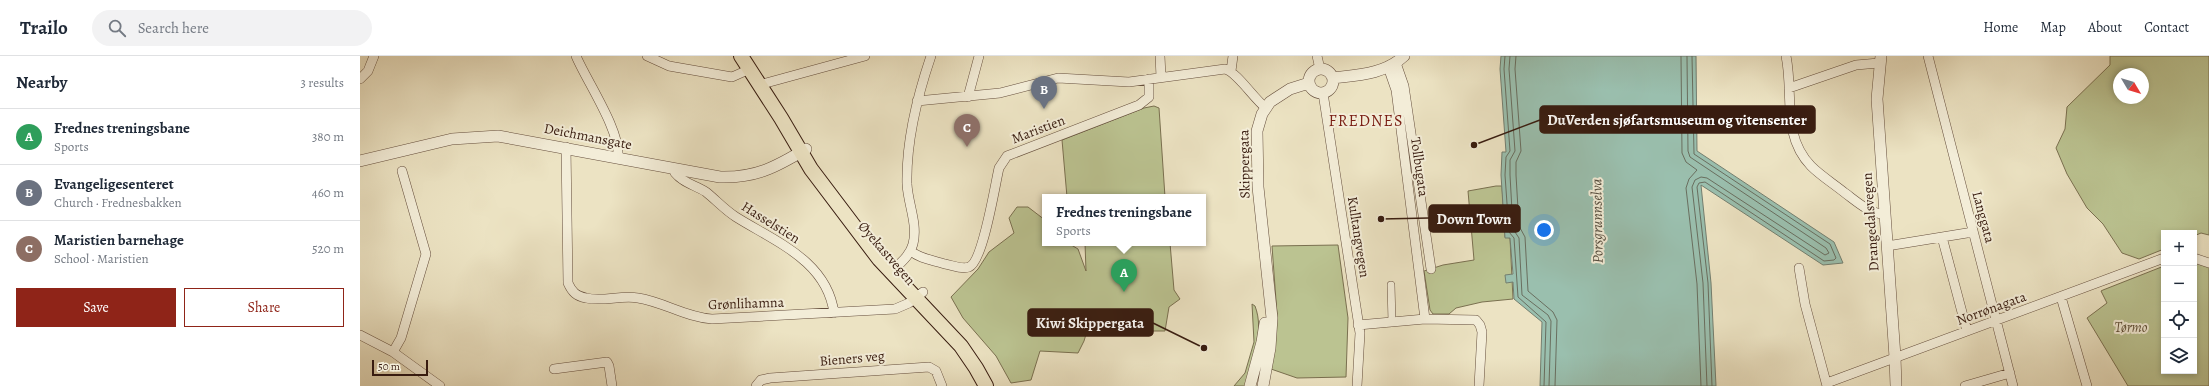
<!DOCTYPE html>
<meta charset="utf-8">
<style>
:root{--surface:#fff;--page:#f2f2f3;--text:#1f2937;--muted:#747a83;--line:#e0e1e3;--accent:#8f2418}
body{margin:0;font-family:Alegreya,serif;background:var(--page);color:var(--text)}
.controls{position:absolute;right:12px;bottom:12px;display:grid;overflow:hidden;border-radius:0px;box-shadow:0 2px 6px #0003}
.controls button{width:36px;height:36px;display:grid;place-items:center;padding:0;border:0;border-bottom:1px solid var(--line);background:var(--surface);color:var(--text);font:20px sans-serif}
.compass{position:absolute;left:1753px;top:12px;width:36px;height:36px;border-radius:50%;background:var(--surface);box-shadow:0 2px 6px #0003;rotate:128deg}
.scale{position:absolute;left:12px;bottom:10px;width:56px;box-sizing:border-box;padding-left:4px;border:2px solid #381c10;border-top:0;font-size:11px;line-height:14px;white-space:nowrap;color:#381c10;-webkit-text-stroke:3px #f3edd8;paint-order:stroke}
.you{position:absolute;left:1184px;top:174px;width:14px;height:14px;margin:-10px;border:3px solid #fff;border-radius:50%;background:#1a73e8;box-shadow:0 0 0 6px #1a73e833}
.badge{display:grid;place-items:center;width:26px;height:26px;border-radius:50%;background:var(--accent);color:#fff;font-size:13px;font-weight:700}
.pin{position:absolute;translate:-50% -33px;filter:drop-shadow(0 1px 2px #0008)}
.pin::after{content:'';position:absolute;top:21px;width:14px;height:12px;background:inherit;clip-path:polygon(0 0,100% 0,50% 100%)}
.popup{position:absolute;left:682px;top:138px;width:164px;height:52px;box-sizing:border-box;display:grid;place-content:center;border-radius:0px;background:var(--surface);filter:drop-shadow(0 1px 3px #0005);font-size:13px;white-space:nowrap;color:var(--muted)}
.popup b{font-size:15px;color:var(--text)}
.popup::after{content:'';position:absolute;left:50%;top:100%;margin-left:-8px;border:8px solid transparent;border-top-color:var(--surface)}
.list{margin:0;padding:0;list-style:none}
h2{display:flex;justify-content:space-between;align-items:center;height:52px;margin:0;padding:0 16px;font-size:17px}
h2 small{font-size:13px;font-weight:400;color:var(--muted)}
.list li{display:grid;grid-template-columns:26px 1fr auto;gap:12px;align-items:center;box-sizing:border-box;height:56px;padding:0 16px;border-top:1px solid var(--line)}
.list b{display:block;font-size:15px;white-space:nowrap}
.list p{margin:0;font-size:13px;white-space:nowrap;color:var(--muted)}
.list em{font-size:13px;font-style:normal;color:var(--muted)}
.actions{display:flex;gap:8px;padding:12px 16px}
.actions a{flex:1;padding:9px 0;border:1px solid var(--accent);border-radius:0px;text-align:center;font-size:14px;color:var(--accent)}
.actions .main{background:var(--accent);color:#fff}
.icon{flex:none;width:22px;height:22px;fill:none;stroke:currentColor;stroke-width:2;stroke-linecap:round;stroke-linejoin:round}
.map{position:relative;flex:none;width:1849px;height:330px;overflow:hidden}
header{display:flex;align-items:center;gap:24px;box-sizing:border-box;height:56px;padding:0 20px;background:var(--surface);border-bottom:1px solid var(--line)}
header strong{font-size:19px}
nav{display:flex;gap:22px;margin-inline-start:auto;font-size:14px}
.search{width:280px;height:36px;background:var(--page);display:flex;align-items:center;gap:10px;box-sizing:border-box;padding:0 14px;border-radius:22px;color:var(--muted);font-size:15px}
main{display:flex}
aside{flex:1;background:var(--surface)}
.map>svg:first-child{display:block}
.green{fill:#bbc391;stroke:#7a7050;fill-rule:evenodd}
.water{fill:#9abfae;stroke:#737e6f}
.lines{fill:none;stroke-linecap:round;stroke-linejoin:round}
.shore{stroke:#696e5f;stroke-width:1}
.pedestrian-casing{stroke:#654e3d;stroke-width:8}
.minor-casing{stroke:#654e3d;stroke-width:10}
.tertiary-casing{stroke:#654e3d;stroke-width:12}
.primary-casing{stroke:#381c10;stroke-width:16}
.pedestrian{stroke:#f3edd8;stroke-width:7}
.minor{stroke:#f3edd8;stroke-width:9}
.tertiary{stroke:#f3edd8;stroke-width:11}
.primary{stroke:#ece3c3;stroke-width:14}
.labels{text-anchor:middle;stroke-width:4;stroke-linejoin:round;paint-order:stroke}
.street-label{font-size:14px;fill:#381c10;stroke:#f3edd8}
.park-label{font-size:14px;font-style:italic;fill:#5f4e37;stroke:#f3edd8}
.water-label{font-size:15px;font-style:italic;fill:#554d3f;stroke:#f3edd8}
.quarter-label{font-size:16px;letter-spacing:1px;fill:#7a1f14;stroke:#f3edd8}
.leader{fill:none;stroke:#381c10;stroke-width:1.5}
.callout-dot{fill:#381c10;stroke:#f3edd8;stroke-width:1.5}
.callout{fill:#381c10;stroke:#381c10;stroke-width:1.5}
.callout-label{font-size:15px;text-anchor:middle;font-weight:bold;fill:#fff}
</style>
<header>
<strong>Trailo</strong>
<div class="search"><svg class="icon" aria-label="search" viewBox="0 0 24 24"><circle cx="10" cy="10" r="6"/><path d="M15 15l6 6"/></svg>Search here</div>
<nav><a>Home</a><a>Map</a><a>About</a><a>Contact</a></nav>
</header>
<main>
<aside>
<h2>Nearby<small>3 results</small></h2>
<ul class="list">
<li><span class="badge" style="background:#2e9e5b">A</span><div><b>Frednes treningsbane</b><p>Sports</p></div><em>380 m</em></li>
<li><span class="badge" style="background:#6b7280">B</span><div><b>Evangeligesenteret</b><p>Church · Frednesbakken</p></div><em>460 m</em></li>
<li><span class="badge" style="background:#8d6e63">C</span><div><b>Maristien barnehage</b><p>School · Maristien</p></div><em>520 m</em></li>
</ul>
<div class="actions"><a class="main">Save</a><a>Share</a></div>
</aside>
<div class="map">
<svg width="1849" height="330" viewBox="0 0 1849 330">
<rect width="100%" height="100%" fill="#ece3c3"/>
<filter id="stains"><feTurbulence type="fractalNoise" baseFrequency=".005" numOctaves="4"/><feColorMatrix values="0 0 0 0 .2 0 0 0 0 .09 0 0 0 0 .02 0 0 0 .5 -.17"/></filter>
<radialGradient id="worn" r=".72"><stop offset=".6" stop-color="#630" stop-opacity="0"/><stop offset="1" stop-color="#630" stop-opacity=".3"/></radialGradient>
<path class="green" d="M1750 0H1849V179L1841 177 1834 180V177H1804V193L1779 203 1762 197 1743 168 1727 152 1707 118 1696 92 1705 73 1707 51 1750 9ZM1759 18H1783V42H1759Z
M794 50 799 52 805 141H707L702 84 784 52Z
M1136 130H1142L1145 181 1150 182 1153 243 1122 246 1096 252 1089 258H1073L1070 254 1064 215 1083 209 1114 204 1108 135Z
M657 151H668L685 164V187H708L718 193 726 215 725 187H810L814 234 820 243 809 251 805 275H776L730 265 724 285 718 297 680 295 671 324 651 327 636 300 603 262 591 241 618 213 629 196 654 177 649 162Z
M978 189 988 262 986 321 937 322 911 313 917 258 912 190Z
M1834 202 1849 205V330H1768L1727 262 1747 247 1741 235 1743 234 1804 210V315H1834Z
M892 248 895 250C905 276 892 306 885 330H874L885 317 894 286Z"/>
<path class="water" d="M1141 0H1336L1337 95 1474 186 1483 207 1463 209 1341 129 1351 227 1356 330H1180L1182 266 1154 243 1153 226 1146 227 1145 219 1153 218 1150 182H1145L1141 119 1142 96H1146L1140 13Z"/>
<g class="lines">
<path class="shore" d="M1145 0 1144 13 1150 95 1146 101 1145 119 1149 176 1154 182 1158 241 1186 266 1184 330
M1150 0 1149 13 1155 95 1150 104V119L1153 173 1159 182 1162 239 1188 259 1191 265 1189 330
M1156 0 1155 13 1161 95 1156 106V119L1159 170 1165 181 1168 235 1193 256 1197 264 1195 330
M1321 0 1322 97 1326 106 1337 114 1329 123 1326 132 1337 228 1341 330
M1327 0 1328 95 1330 101 1466 192 1469 197 1465 199 1347 122 1341 121 1335 124 1332 131 1343 227 1347 330
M1332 0 1334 98 1470 188 1476 202 1474 204 1464 205 1345 126 1339 127 1337 131 1348 227 1352 330"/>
<g class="pedestrian-casing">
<path id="pedestrian" d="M1031 229 1032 266"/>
</g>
<g class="minor-casing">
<path id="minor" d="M216 0C227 26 261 75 258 102
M287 0 309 10 372 21 390 13
M800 0 801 21
M957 0 960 13
M1426 0C1434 38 1421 79 1451 110 1461 120 1474 128 1485 137 1496 145 1510 158 1524 158
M1568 0 1653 330
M1036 7 1044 30 1071 213
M1028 11 1036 34 1065 263
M871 15 873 0
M0 23 8 15 14 0
M406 27 505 0
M1429 32 1496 9 1519 7
M963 37 1000 277 997 330
M608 41 619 0
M557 45 640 37 698 22 769 26 865 13C877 16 894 43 906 52
M206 91 208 227C212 236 216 240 226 242 243 246 261 239 278 242 304 246 325 261 352 263L535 253 549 247 563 236
M316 113 315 117C323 127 335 129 346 136 356 144 365 154 376 161 416 186 467 205 474 257
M1582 181 1607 275
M1527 190 1613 176
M551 195C560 203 573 204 585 208 592 209 602 214 609 211 623 206 635 129 639 112L647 100 779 49 789 41V23
M1834 202 1849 207
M1439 212 1445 248 1467 330
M531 216C539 208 550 200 553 188 558 168 548 148 547 128 546 84 557 41 571 0
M1701 241 1727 330
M998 269 1065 263 1116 264 1120 269 1122 276 1119 330
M0 279 33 296 80 330
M33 296 41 282 66 198 42 115
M194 313 247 306 249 310 252 330
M1467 327 1804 202
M396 330 401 324 410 322 569 311 576 315 582 330
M1605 330 1650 317"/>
</g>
<g class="tertiary-casing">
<path id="tertiary" d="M1521 0 1517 43 1535 301 1536 330
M949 25a12 12 0 1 1 24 0a12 12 0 1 1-24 0Z
M973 22C998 19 1025 18 1044 0
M0 105 92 83 138 80 360 121C396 122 416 111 446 93
M890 330 902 286 905 267
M903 330 910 292 912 262 898 131 897 75 902 58 910 46 930 33 949 27"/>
</g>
<g class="primary-casing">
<path id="primary" d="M381 0 421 62 451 113 519 203 601 290 616 312 626 330"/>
</g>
<use href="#pedestrian" class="pedestrian"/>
<use href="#minor" class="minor"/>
<use href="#tertiary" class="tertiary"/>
<use href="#primary" class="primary"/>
</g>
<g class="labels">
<g class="street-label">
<text transform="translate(678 73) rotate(-21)" y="5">Maristien</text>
<text transform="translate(228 80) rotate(11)" y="5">Deichmansgate</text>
<text transform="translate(884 108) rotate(-91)" y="5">Skippergata</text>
<text transform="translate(1060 111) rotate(82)" y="5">Tollbugata</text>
<text transform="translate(1624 161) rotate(75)" y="5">Langgata</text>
<text transform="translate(411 166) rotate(32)" y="5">Hasselstien</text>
<text transform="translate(1510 166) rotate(-94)" y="5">Drangedalsvegen</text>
<text transform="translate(999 181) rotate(81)" y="5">Kulltangvegen</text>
<text transform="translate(527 197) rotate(49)" y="5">Øyekastvegen</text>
<text transform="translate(386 247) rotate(-2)" y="5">Grønlihamna</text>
<text transform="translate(1631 252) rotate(-20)" y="5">Norrønagata</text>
<text transform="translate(492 302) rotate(-5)" y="5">Bieners veg</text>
</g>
<g class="park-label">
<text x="1771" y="276">Tørmo</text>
</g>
<g class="water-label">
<text transform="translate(1237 165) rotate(-91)" y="5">Porsgrunnselva</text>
</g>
<g class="quarter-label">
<text x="1006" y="70">FREDNES</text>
</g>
</g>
<path class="leader" d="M1114 89L1180 64M1021 163L1069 162M844 292L793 267"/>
<g class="callout-dot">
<circle cx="1114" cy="89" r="4"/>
<circle cx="1021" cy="163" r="4"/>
<circle cx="844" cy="292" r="4"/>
</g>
<g class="callout">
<rect x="1180" y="50" width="275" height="27" rx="4"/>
<rect x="1069" y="149" width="91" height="27" rx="4"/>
<rect x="668" y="253" width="125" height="27" rx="4"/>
</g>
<g class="callout-label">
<text x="1317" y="69">DuVerden sjøfartsmuseum og vitensenter</text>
<text x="1114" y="168">Down Town</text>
<text x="730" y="272">Kiwi Skippergata</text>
</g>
<rect width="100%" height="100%" filter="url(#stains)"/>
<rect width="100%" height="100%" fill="url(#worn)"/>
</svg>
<div class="controls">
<button>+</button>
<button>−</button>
<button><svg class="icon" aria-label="locate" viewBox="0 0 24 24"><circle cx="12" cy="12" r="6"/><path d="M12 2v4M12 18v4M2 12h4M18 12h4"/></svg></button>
<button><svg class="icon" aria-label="layers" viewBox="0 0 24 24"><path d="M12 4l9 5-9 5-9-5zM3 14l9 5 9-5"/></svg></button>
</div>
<svg class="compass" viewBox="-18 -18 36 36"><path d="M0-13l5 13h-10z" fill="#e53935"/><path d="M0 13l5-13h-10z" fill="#747a83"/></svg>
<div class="scale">50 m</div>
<div class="you"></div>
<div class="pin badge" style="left:764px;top:236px;background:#2e9e5b">A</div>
<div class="popup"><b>Frednes treningsbane</b>Sports</div>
<div class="pin badge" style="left:684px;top:53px;background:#6b7280">B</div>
<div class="pin badge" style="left:607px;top:91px;background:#8d6e63">C</div>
</div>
</main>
